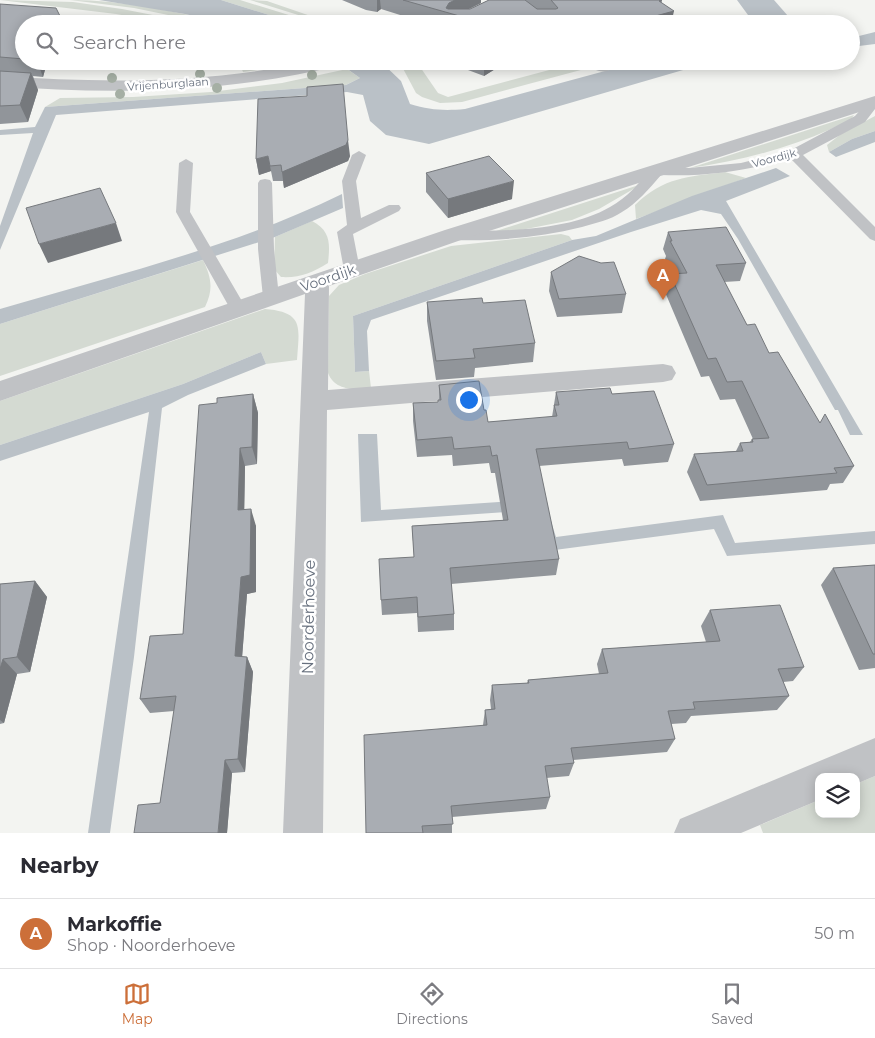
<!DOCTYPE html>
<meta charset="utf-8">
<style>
:root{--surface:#fff;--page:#f2f2f3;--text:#2b2b33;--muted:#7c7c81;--line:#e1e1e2;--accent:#cc6f39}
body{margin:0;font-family:Montserrat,sans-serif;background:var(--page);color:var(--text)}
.controls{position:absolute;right:15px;bottom:15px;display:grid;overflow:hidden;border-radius:10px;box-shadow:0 2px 12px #0003}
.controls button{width:45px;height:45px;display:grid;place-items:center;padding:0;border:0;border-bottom:1px solid var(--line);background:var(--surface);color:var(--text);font:25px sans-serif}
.you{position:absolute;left:468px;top:399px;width:18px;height:18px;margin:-12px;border:4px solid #fff;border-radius:50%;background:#1a73e8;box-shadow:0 0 0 8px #1a73e833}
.badge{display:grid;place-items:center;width:32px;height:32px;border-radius:50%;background:var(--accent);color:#fff;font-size:16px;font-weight:700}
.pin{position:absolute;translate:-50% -41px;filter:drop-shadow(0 1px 2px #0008)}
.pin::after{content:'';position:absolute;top:26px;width:18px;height:15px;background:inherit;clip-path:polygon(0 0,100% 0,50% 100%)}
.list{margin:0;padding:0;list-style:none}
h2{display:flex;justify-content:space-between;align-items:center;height:65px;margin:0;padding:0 20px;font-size:21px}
h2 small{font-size:16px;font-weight:400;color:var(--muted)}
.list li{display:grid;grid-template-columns:32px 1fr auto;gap:15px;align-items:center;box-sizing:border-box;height:70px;padding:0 20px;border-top:1px solid var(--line)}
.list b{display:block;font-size:19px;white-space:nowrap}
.list p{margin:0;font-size:16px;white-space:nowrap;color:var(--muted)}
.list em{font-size:16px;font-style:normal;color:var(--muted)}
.icon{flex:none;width:28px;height:28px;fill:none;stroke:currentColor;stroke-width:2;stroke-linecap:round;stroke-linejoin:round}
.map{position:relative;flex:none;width:875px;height:833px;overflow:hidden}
.search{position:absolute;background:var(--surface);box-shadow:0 2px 12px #0003;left:15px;right:15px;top:15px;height:55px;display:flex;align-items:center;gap:12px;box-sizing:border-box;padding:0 18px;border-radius:28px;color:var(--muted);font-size:19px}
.sheet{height:135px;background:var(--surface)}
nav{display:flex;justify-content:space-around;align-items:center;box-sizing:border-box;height:70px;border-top:1px solid var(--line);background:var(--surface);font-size:14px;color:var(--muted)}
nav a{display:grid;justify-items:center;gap:2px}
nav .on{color:var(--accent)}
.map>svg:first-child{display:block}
.green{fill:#d4dad2}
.water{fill:#bac1c7}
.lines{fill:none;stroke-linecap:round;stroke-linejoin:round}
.lane{fill:#c0c2c5;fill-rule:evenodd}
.street{fill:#c0c2c5;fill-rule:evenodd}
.tree{fill:#a5afa4}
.wall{fill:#91959a}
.shaded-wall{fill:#76797d}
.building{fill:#a9adb3;stroke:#76797d}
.labels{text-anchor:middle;stroke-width:5;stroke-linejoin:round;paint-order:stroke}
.far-street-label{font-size:11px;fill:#67707e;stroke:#fff}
.street-label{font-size:14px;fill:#67707e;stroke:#fff}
.near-street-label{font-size:16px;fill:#67707e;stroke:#fff}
</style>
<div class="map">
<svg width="875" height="833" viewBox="0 0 875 833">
<rect width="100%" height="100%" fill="#f3f4f1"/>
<path class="green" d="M0 0 73 2 122 9 199 24H173L116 14Z
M70 0C124 0 177 12 230 24H212L134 8Z
M221 0H240L318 24H298Z
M250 0 267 1 334 24 324 23Z
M271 61H291L293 65 243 72 241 67Z
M399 61H416L438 93 448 97 583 61 592 67 462 102 440 103 422 97 416 93Z
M347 69 360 78 346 85 45 107 60 98 133 97 211 92 282 83Z
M854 115C850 122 839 125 831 129 786 149 739 161 690 168Z
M875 116V131L852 139 829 152 827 145 841 134Z
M725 172 746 178 636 219 635 205C664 177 687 177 725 172Z
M642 184 599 209 572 220 500 234 496 231Z
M312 221C331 231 330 244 328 263 312 273 300 278 281 277L274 269 275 237Z
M561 234 569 236 572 240 353 316 355 372 369 371 371 388C355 390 335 391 328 373L329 296 339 285 365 274 451 246Z
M203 260C211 277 214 289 205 307L0 376V324Z
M265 309C305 312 299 328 297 360L266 364 261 352 183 384 0 445V401Z
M875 776V833H763L760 825 819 800V814H856V784Z"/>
<path class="water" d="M99 0H221L298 24H230L185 14Z
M737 0H774L788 16 789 24H747L748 15Z
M875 32V44L851 47V38Z
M336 61H380L401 81 410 104C430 110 444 111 465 109L642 61H714L429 144 386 135 370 121 363 95 347 92 56 115 0 250V226L33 133 0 135V130L35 127 45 107 346 85 360 78Z
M875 131V142L836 157 829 152 852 139Z
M776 168 790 176 726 201 863 435H850L838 410H835L738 239 721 214 701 210 631 232 371 320 367 331 369 371 355 372 353 316 572 240 596 236 692 196Z
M342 194 343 208 275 237 0 324V309C115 275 234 247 342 194Z
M261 352 266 364 188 395 162 408 134 657 110 833H88L149 412 0 461V445L183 384Z
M358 434H377L381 510 544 499 556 537 723 515 735 543 875 531V544L727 556 714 529 547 551 534 510 361 522Z"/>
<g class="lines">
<path class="lane" d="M875 97V109L865 122 803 155 875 227V241L870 239 791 159C746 170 708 177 661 175 649 189 637 203 622 212 610 220 596 223 582 227 539 238 497 241 453 240L448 238 445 235 448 232 453 230C500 232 569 231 610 207 627 198 640 182 652 168H689L741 163 789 151 855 116 871 98Z
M359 151 366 155 356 181 361 218 389 205H399L401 208 399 211 353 234 360 270 358 274H346L344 270 337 232 347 225 342 181 352 155Z
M186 159 193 163 190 212 246 308 244 312 238 314 232 312 176 212 179 163Z
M265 179 270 180 272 183 274 249 279 297 277 301 271 302 265 301 263 297 258 249V183L260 180Z"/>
<path class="street" d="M311 61H343L341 65C228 93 115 95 0 86V76C104 83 209 84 311 61Z
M587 61H606L611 67 608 71C598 73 592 69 587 61Z
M875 96V107L461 240 329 286 328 390 663 364 672 366 676 373 672 380 663 382 327 410 323 833H283L305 294 0 401V381L445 230Z
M875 738V776L856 784V777H819V800L741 833H674L680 819Z"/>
</g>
<g class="tree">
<circle cx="200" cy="74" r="5"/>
<circle cx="312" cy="75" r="5"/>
<circle cx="112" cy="78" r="5"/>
<circle cx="217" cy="88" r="5"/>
<circle cx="120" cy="94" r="5"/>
</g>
<path class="wall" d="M342 0H481V3L468 9H470L489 0H662L661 2 671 24H429L381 9 377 12 366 10Z
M0 4 24 24V61H82L84 66H46L43 77 33 76 38 90 28 122 0 124Z
M444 61H508L484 76Z
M350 156 348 161 284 188 283 181H273L271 171 259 175 256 159Z
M426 173 512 199 448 218 426 192Z
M668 232 746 263 740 281 724 282 747 325 769 353 820 423 854 466 843 483 830 484 827 490 700 501 687 472 694 454 736 451 740 443 750 442 752 439H753L735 399 720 400 709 376 701 377 665 292 670 274H673L665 259 666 256 663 249Z
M551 272 626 294 622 313 557 317 549 291Z
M427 302 483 303 535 343 533 362 475 368 474 377 436 380 427 321Z
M439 385 484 410 488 422 552 417 556 392 612 394 674 444 668 462 624 466 622 459 539 466 559 559 556 575 451 584 454 614V630L418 632 417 613 382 615 381 600 414 557 412 526 503 520 495 473H491L489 463 453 466 452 455 417 457 413 421V403L438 402 439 400Z
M253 394 258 413 257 464 245 466 244 510 256 526V592L247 594 242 657H247L253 672 245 772 232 773 227 833 160 803 174 711 150 713 140 699 183 634 217 403Z
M875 565V668L859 670 821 585 833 568Z
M35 581 47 597 30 672 17 674 4 723 0 724V584Z
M710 610 804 667 793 681 783 682 789 696 777 710 691 716 686 723 671 724 675 739 667 752 573 760 574 763 569 776 546 778 550 797 546 809 452 817V833H366L483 725 485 710 491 709 490 700 492 685 527 683 528 680 599 674 597 664 602 649 706 642 701 626Z"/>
<path class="shaded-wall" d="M377 0H380L381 9 377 12Z
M455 0H481V3L457 15 446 8 449 3Z
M660 0H662L659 12 674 11 671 24H626Z
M592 16 591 24H557Z
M37 61H44L46 66 43 77Z
M484 61H508L484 76Z
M31 73 38 90 28 122 20 105Z
M348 140 350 156 348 161 284 188 282 172Z
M268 156 271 171 259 175 256 159Z
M514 181 512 199 448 218V199Z
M116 223 122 241 48 263 39 244Z
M253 394 258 413 257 464 252 447Z
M240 448 245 466 244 528 238 510Z
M251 509 256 526V592L247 594 241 671 235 656 241 577Z
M35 581 47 597 30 672 17 657Z
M247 657 253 672 245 772 238 759Z
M3 659 17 674 4 723 0 720V669Z
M225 760 232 773 227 833H218Z"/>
<path class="building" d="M403 0H455L449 3 446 8 448 9H470L489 0H525L537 9H556L558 8 551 0H660L659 1 674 11 626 24H605L592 16 557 24H472L477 21Z
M0 4 56 8 64 24H24V59L0 57Z
M0 71 31 73 20 105 0 106Z
M343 84 348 140 346 145 282 172 281 165 270 166 268 156 256 159 258 99 307 96V87Z
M489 156 514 181 448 199 426 173Z
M100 188 116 223 39 244 26 208Z
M726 227 746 263 716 265 747 325 755 324 769 353 778 352 820 423 825 414 854 466 834 468 837 473 707 485 694 454 743 451 740 443 753 442 752 439 769 438 742 381 727 382 716 358 708 359 670 274 687 273 670 241H672L668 232Z
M579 256 601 263 614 262 626 294 559 299 551 272Z
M482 298 483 303 525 300 535 343 473 349 475 358 436 361 427 302Z
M479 381 484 410H486L488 422 557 416 554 405H559L556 392 610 388 612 394 654 391 674 444 629 449 627 442 536 449 559 559 450 568 454 614 418 617 417 597 381 600 379 559 414 557 412 526 508 520 497 455 492 456 490 446 454 449 452 437 417 440 413 403 438 402V400H441L439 385Z
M253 394 252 447 240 448 238 510 251 509 250 575 241 577 235 656 247 657 238 759 225 760 218 833H134L138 805 160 803 176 696 140 699 150 636 183 634 199 405 217 403V398Z
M875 565V654H873L833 568Z
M35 581 17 657 3 659 0 669V584Z
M780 605 804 667 778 669 789 696 693 702 695 709 668 711 675 739 571 748 574 763 545 766 550 797 451 806 453 824 422 826 423 833H366L364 735 487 725 485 710 495 709 492 685 529 683 528 680 608 673 602 649 720 641 710 610Z"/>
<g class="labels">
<g class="far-street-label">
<text transform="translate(168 84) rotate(-4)" y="4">Vrijenburglaan</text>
<text transform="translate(774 158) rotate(-15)" y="4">Voordijk</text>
</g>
<g class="street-label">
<text transform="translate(328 278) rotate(-19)" y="5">Voordijk</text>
</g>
<g class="near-street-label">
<text transform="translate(308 617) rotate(-89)" y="6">Noorderhoeve</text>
</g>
</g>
</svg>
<div class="controls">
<button><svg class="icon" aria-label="layers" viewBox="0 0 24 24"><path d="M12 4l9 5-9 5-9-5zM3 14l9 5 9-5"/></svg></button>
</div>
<div class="you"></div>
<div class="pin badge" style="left:663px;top:300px">A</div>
<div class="search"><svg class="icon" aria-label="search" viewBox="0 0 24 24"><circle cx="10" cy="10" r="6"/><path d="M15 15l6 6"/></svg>Search here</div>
</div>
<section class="sheet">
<h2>Nearby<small></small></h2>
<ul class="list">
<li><span class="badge">A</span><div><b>Markoffie</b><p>Shop · Noorderhoeve</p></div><em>50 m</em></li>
</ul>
</section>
<nav>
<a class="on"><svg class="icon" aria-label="map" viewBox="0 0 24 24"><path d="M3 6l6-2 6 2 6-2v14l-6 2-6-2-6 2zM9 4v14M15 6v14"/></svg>Map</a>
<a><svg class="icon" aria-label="directions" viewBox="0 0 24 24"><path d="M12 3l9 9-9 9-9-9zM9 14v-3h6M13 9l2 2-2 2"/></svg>Directions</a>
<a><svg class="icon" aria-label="saved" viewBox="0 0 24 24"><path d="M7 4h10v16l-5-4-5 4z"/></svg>Saved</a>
</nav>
